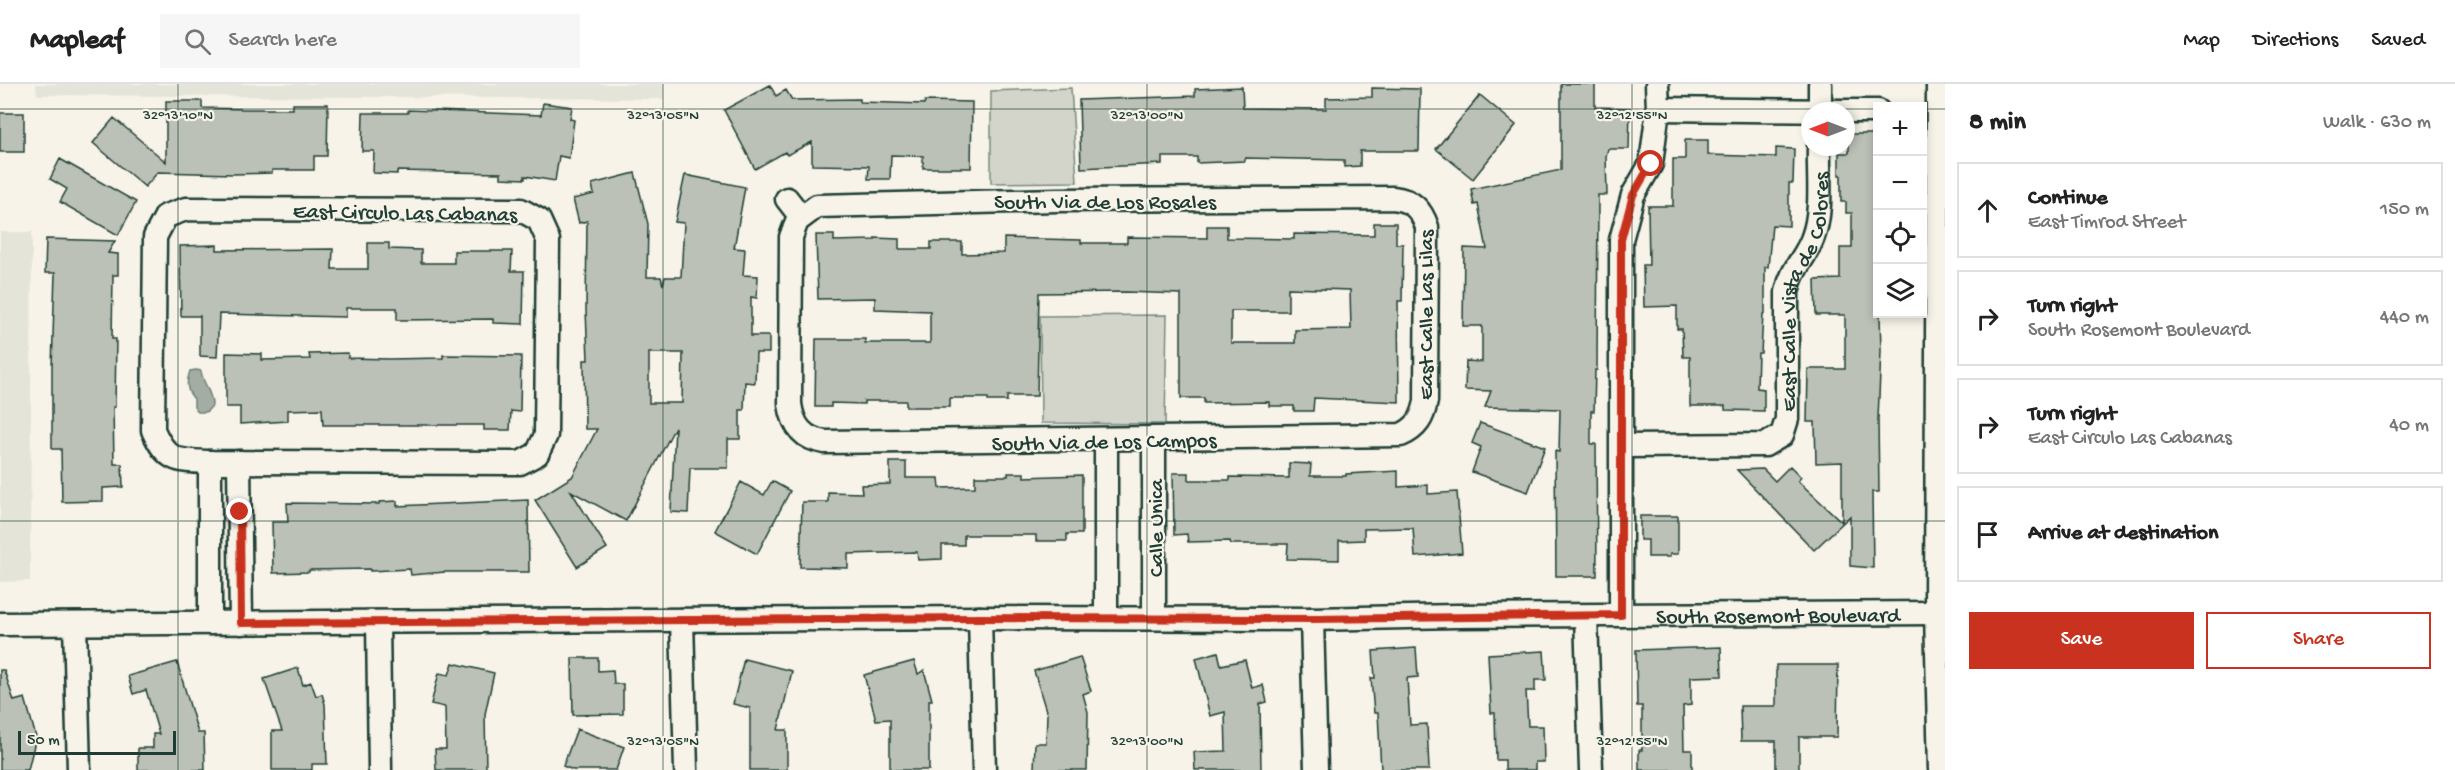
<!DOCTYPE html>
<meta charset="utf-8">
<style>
:root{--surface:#fff;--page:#f6f6f6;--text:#222;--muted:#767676;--line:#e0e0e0;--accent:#c8321e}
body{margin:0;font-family:"Gochi Hand",sans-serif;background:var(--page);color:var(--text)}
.controls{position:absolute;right:18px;top:18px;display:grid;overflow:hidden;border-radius:0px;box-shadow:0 3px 9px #0003}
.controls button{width:54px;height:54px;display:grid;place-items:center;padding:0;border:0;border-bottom:2px solid var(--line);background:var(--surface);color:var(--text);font:30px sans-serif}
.compass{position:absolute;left:1801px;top:18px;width:54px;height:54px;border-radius:50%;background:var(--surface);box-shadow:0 3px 9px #0003;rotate:270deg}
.scale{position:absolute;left:18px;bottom:15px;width:158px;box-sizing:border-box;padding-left:6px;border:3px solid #1f3d34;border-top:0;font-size:16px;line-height:21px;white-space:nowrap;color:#1f3d34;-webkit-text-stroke:4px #f7f3e8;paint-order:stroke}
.stop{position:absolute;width:18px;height:18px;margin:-14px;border:4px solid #c8321e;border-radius:50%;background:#fff}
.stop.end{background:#c8321e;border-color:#fff;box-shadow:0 2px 6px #0008}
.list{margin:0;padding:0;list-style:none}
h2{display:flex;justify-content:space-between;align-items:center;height:78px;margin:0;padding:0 24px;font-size:26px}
h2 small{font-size:20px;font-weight:400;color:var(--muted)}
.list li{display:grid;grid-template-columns:39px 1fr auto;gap:18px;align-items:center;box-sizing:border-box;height:96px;margin:0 12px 12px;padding:0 12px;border:2px solid var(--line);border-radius:0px}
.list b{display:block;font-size:22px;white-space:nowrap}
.list p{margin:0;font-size:20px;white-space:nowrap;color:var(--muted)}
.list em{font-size:20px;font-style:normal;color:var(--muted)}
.actions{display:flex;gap:12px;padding:18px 24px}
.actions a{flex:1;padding:14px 0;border:2px solid var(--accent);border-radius:0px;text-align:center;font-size:21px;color:var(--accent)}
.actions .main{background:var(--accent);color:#fff}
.icon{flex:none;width:33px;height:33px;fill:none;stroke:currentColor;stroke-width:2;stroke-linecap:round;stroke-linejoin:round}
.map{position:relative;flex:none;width:1945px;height:686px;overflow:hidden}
header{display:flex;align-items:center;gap:36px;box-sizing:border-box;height:84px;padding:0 30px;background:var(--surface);border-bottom:2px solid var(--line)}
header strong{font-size:28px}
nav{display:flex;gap:33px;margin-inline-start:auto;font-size:21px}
.search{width:420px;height:54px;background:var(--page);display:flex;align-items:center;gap:15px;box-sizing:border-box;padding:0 21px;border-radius:0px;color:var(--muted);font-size:22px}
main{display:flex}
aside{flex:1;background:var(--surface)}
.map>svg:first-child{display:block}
.built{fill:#e5e4d9}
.green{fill:#d3d5ca;stroke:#79897f;stroke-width:1.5}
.water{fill:#a4ada3;stroke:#6f8077;stroke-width:1.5}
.building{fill:#bbc1b6;stroke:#1f3d34;stroke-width:1.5;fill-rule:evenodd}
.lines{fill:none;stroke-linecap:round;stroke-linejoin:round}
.street-casing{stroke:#1f3d34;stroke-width:27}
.street{stroke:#f7f3e8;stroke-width:22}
.route{stroke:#c8321e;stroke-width:8}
.ticks{fill:none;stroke:#1f3d34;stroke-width:1.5;stroke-opacity:0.45}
.labels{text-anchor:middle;stroke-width:4.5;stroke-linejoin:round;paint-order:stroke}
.street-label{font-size:22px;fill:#1f3d34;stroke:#f7f3e8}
.ticks-label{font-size:15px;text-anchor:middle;fill:#1f3d34;stroke:#f7f3e8;stroke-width:4.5;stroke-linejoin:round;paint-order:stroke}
</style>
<header>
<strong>Mapleaf</strong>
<div class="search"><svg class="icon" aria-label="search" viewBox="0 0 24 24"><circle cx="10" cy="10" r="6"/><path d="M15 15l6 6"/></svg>Search here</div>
<nav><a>Map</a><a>Directions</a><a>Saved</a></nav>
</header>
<main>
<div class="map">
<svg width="1945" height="686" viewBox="0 0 1945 686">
<rect width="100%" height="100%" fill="#f7f3e8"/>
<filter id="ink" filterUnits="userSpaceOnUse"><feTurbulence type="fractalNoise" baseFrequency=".0167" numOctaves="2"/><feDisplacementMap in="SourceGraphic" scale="12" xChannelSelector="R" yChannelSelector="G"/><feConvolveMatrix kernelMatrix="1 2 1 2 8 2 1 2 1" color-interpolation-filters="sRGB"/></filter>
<g filter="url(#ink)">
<path class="built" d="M36 0H664V15L37 11Z
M0 148H32L30 497 0 498Z"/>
<path class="green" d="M1071 4 1077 98 991 99V7Z
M1167 231 1165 340 1041 339 1040 232Z"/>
<path class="water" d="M196 286 201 287C203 300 213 310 212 322L206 328H198L194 323V315C186 306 186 299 190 287Z"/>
<path class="building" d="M1561 0H1595V23L1630 24 1629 65H1608L1606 72 1607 111H1598L1597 286H1595L1594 327H1591V360H1596L1597 492H1556L1555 367 1559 368 1560 325 1485 323 1491 307 1465 306 1466 277 1482 278V242H1463L1464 164 1487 165 1478 120 1474 121 1471 105 1561 86Z
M770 1 776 12 786 6 792 16 860 15V18L924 20 925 17 972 18 971 84H923V72L891 71 890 95H868L869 82 812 81V58L787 71 785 68 755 85 724 26Z
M1242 3 1243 24 1326 25V14L1372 13V4L1420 5 1419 67H1360V82L1344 83V76L1245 74V77L1197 79V73H1162V80L1081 84 1079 16 1195 12V5Z
M1480 11 1516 41 1473 95 1436 65Z
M166 17H202V24L245 25H293V20H328L327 72H314V86H272V89L233 90 158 88 145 103 93 59 114 34 166 78Z
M543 19 572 23 570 35 574 36 569 74 559 72 555 97 525 92V95L501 94V89L397 87V90L373 89 374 67H362L363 29H408V26L541 31Z
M0 29H24V68H0Z
M1849 50H1878V230H1880L1881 267 1878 335 1879 408H1872L1873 484 1850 482V432L1814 466 1737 386 1763 385 1775 397 1790 382 1801 393 1798 397 1842 438V378L1816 379 1815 338H1807L1808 285H1845V231H1816L1815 196 1840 195V164H1852V129H1846V118H1841V91H1839V69H1849Z
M1685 56H1708V71L1776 73V64L1794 65 1793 99H1789V142L1772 141 1768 183H1765V230H1763L1761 269H1758L1757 304 1764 305V327L1725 326V322H1690V273H1683L1682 245H1677V222L1644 223 1643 181H1649L1648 122H1673V75H1685Z
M60 75 136 118 118 151 60 118 67 105 50 95Z
M635 89 648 140 647 193H661L663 201 665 193H681L684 139 675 138 685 91 745 103 734 164 745 165 743 191 758 192 757 214 751 213V252H769V269H756L755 299 745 298 744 326H740V355H728V384H690L688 429 671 428 675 343 626 437 571 407 607 464 577 483 535 416 572 393 597 345H585L584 276H588L586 226 587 137 579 139 573 115 594 110 592 100ZM649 269H683L682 319H649Z
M1374 139H1396V160H1403L1402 217H1398L1399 318 1314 314 1313 327H1294V322H1269V318L1204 319V314H1181V210L1126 208 1039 209 1037 312H1007V317H988V314H950V323H906V317H864V320L831 319V323H815L816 255H865V259H930V227L875 225V214L818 215 816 151H834V157L875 156V154L899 155V165H931V158H962V170L1004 169V154L1081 156V159H1127V153L1207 154V142H1227V154L1294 155V150L1374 151ZM1288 204 1350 206 1351 245 1295 246V259H1231V227H1288Z
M46 155 115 157 108 169 118 170V191H113L112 255H116L115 323H113L114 380H122L123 403 103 404V417L62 418 61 365H52V283L55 189H45Z
M368 159H389V165L421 166V179H454V167H512L511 187H524L523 240 493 239V235L397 236V224H346V233L219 230 217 273 200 272V232H181L180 162 217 161V166L333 165 332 185H368Z
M226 269 262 270V276L310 275 309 270 348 269V274L389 275 443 274V271L521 272 520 328 511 327 510 346H484V341H323L322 325 288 326V337L240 340V323H226Z
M1480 339 1545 363 1528 408 1472 388 1481 363 1472 359Z
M890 378H906V394H939L940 404 975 403V392H1008V389H1024V393L1082 391V450H1067V457H1036V451H964V461H942V475L918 476 917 468 848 470V484L800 483 802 418H828V408L862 409 861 401 890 400Z
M1289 379 1311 380 1310 392H1346V390L1398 387V403L1428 401V410L1457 408 1462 469 1415 473 1413 444 1364 445V456L1339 457V476L1287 475 1288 460H1231L1230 457 1188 458 1187 450 1174 451 1173 389H1189V396H1230V393L1289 394Z
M772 397 790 407 757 470 715 447 741 398 764 411Z
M528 416 529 488H445L411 491 410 485 370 487V485L309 486V488L273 489 272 438H288L287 419 379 420V418L397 417V422Z
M1640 432H1678V470H1670V473H1648V456H1640Z
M1721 563 1722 592 1691 593V621L1683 622 1684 666H1692V686H1639V666H1642V622H1637L1636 566Z
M1416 564 1418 593 1407 594 1410 641 1427 640 1429 686H1381L1378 629H1374L1371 594H1375L1373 567Z
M1544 567 1546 596H1535V607H1526L1528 642H1543L1544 678H1535V686H1505V676H1496L1495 629H1491L1488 570Z
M1218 568 1221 581 1245 576 1252 604 1263 601 1267 618 1260 620 1261 686H1195L1194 668 1226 667 1225 628 1210 632 1196 574Z
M1080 573 1091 607 1083 610 1088 628 1087 686H1034L1035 659H1046L1047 630 1034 587Z
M572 574H598V587L613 586 614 600H623V630L573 631Z
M744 575 792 587 778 646H787V686H750V624L733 620Z
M914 577 918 590 924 586 932 616H929V686H890V635L876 636 864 591Z
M177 578 198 649H204L205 686H138V664H153V650H159L146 606 133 610 128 592Z
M453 579 494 589 485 630 486 686H436L435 665H446L445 623 431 620 439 589 449 591Z
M1776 581H1838L1837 653H1799V686H1776V657H1741L1740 622H1776Z
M298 584 303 601 311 598 316 612 322 610 325 620 327 680H312V686H272V647H282L264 595Z
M0 586H4L14 617 25 614 36 653 28 686H0Z
M577 645 624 663 616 686H573L563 682Z"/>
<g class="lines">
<g class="street-casing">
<g id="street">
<path d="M1938 0 1936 529 1940 686"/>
<path d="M1658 25 1842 27"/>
<path d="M1820 27V0"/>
<path d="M1846 27H1878"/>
<path d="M1393 114C1412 116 1421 125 1427 143L1426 317C1423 334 1417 344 1401 351L825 358C803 355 793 342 790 320L791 153 797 137 817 122 1057 116Z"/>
<path d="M787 115 801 133"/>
<path d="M186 125 521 126 539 136 548 156 546 351 537 370 520 379 210 378C177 377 167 378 153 346L155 153 166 132Z"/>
<path d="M1106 356V534"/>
<path id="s1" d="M1622 362 1765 361 1782 351 1787 335V208C1792 183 1806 174 1813 153 1823 126 1818 92 1819 63"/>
<path d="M210 378V539"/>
<path d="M239 378 241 539"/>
<path d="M1621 531V156L1633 111 1651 80 1658 25 1657 0"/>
<path d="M1586 532 1591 686"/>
<path d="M1154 533V355"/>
<path d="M980 534 984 686"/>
<path d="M1312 535 1316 686"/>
<path d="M682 536 686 686"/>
<path d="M378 538 380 686"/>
<path id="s2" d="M0 540 980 534 1312 535 1456 532 1936 529"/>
<path d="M75 540 79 686"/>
</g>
</g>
<use href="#street" class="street"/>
</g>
</g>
<g class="lines" filter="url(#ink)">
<path class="route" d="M240 428 241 539 980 534 1312 535 1621 531V156L1633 111 1651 80"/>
</g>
<path class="ticks" d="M178 0V686M663 0V686M1147 0V686M1632 0V686M0 25H1878M1922 25H1945M0 437H1945"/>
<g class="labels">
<g class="street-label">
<text x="1105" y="124">South Via de Los Rosales</text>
<text transform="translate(405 127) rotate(1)" y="8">East Circulo Las Cabanas</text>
<text dy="8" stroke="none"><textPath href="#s1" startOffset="310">East Calle Vista de Colores</textPath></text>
<text transform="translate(1424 231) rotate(-90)" y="8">East Calle Las Lilas</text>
<text transform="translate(1104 356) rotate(-1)" y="8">South Via de Los Campos</text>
<text transform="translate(1154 444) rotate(-90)" y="8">Calle Unica</text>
<text dy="8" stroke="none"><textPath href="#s2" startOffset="1778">South Rosemont Boulevard</textPath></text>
</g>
</g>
<g class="ticks-label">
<text x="178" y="35">32°13'10"N</text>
<text x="663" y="35">32°13'05"N</text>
<text x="1147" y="35">32°13'00"N</text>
<text x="1632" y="35">32°12'55"N</text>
<text x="663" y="661">32°13'05"N</text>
<text x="1147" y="661">32°13'00"N</text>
<text x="1632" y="661">32°12'55"N</text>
</g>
</svg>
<div class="controls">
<button>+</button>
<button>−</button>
<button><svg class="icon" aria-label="locate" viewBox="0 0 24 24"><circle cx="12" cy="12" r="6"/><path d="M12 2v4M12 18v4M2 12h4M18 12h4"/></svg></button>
<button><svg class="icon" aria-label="layers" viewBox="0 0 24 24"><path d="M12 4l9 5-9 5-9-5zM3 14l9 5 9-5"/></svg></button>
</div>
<svg class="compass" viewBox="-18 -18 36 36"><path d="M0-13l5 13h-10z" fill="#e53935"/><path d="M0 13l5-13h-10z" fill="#767676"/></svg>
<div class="scale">50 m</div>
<div class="stop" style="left:1651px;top:80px"></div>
<div class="stop end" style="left:240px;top:428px"></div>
</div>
<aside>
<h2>8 min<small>Walk · 630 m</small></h2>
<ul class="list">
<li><svg class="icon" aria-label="ahead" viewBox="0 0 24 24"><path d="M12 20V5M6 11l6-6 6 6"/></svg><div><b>Continue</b><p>East Timrod Street</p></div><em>150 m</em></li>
<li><svg class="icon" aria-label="right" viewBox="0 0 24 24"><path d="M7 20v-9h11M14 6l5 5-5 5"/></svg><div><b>Turn right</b><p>South Rosemont Boulevard</p></div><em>440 m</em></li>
<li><svg class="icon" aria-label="right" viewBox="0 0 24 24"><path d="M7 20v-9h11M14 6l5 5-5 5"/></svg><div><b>Turn right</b><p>East Circulo Las Cabanas</p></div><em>40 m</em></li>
<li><svg class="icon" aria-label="arrive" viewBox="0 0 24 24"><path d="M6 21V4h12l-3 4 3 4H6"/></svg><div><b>Arrive at destination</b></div></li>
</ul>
<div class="actions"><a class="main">Save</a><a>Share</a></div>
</aside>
</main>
